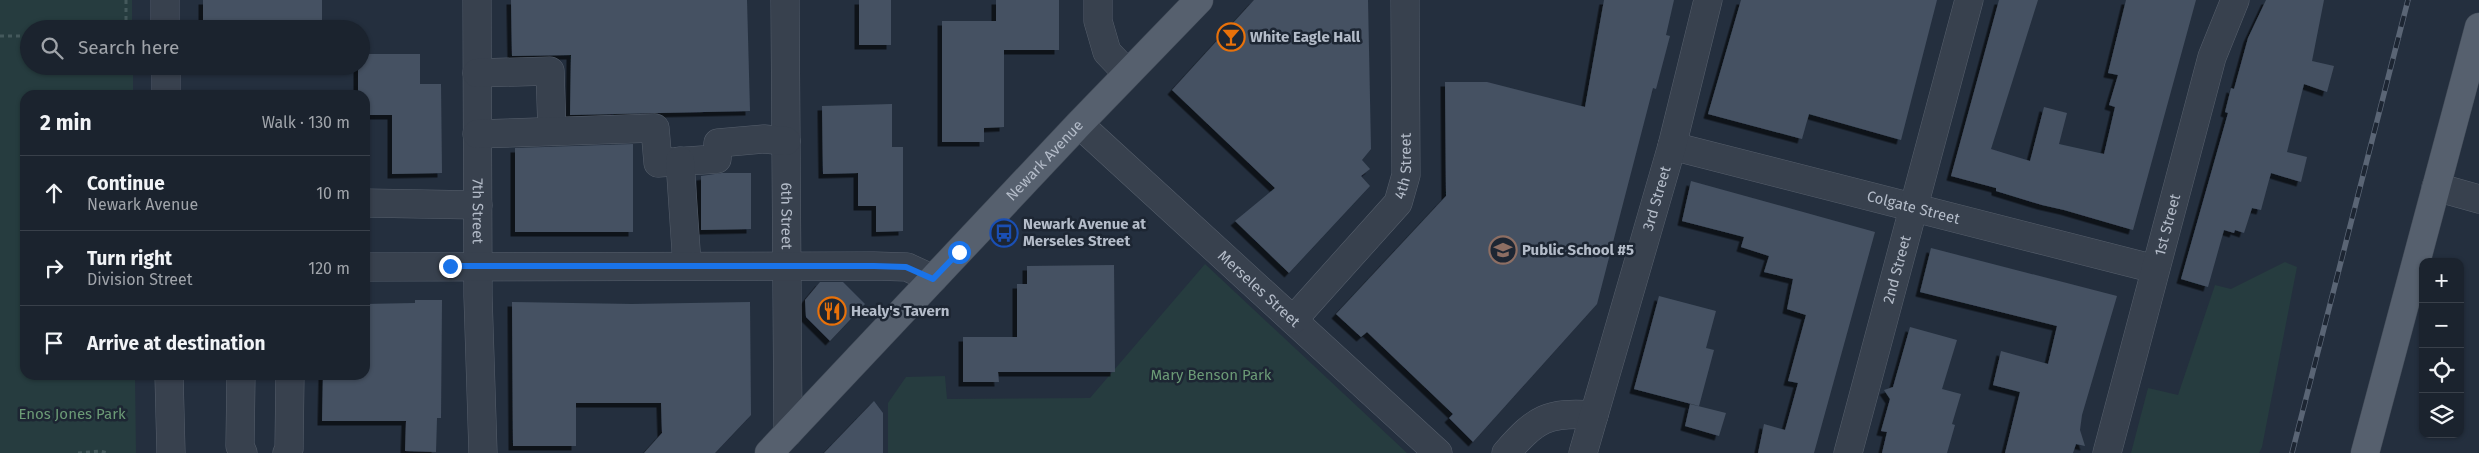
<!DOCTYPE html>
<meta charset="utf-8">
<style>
:root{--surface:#1b232e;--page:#242b36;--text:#f1f3f6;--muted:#a0a4aa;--line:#39404a}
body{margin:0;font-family:"Fira Sans",sans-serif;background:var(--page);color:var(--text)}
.controls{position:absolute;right:15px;bottom:15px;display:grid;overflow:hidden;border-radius:10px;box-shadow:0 1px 4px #0004}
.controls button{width:45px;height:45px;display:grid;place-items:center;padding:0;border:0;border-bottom:1px solid var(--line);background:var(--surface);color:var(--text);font:25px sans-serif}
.stop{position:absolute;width:15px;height:15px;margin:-11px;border:4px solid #1a73e8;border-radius:50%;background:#fff}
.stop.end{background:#1a73e8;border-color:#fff;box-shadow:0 1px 5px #0008}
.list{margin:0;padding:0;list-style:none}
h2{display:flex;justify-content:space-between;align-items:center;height:65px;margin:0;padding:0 20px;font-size:21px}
h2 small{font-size:16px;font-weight:400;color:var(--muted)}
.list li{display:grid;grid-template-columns:32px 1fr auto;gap:15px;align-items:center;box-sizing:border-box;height:75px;padding:0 20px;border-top:1px solid var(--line)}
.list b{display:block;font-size:19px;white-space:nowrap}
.list p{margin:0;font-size:16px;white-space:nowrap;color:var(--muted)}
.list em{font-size:16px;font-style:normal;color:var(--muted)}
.icon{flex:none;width:28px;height:28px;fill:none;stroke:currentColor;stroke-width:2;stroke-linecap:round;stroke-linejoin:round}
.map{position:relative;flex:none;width:2479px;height:453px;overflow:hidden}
.search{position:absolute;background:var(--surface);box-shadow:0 1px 4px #0004;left:20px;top:20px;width:350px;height:55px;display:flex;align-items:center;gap:12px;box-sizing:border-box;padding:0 18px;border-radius:28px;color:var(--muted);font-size:19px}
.panel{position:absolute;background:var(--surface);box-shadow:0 1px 4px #0004;left:20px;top:90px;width:350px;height:290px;border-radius:15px}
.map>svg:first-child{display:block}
.green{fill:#263c3f}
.building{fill:#455162;filter:url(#shadow)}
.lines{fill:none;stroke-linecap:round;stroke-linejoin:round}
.minor-casing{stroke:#565f6c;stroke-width:29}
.major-casing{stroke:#414a57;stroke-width:29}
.path{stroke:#44595c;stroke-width:3;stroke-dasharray:4 4;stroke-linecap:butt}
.minor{stroke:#38414e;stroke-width:28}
.major{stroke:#56606e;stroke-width:28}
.rail-casing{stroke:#5a6575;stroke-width:5.5}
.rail{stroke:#1d2633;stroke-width:4;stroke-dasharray:11;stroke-linecap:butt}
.route{stroke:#1a73e8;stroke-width:6}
.labels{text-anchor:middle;stroke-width:5;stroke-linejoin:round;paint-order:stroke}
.poi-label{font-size:15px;font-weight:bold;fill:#b4bcc9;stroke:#1d2633;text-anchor:start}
.street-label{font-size:15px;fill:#b4bcc9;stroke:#1d2633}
.park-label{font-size:15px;fill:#6b9a76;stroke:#1d2633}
</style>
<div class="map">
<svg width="2479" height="453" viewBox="0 0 2479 453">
<defs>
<filter id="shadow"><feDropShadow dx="-4.5" dy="4.5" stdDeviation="0" flood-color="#0009"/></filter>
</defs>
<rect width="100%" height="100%" fill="#242f3e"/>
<path class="green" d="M0 0H132V29H29V66H133V95H25V375H135L136 453H0Z
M2285 262 2297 267 2262 447 2259 453H2131L2148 388 2178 395 2215 285 2231 289Z
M1205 264 1407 453H888V403L906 377 945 376 947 399 1090 398Z"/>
<path class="building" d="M203 0H322V29H205V25H203Z
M511 0H747L750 111 570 115 571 55 512 56Z
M859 0H891V45H859Z
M996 0H1059V50H1004V127L984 128V142H942V21H996Z
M1254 0H1368L1371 149 1362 160 1370 169 1361 176 1370 186 1289 273 1235 221 1275 188 1172 90Z
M1604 0H1674L1666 35 1670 36 1656 89 1653 88 1597 304 1473 442 1449 418 1453 414 1367 332 1361 337 1336 314 1446 196 1445 82H1487L1585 107Z
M1741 0H1937L1901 140 1809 114 1802 139 1708 114Z
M1999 0H2038L1991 149 2030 161 2044 107 2067 113 2059 144 2104 154 2115 107 2109 105 2118 75 2108 73 2126 0H2196L2133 230 2064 210 2042 205 1996 191V188L1951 176Z
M2266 0H2324L2312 61 2334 66 2327 92 2304 84 2287 152 2307 157 2301 182 2271 173 2261 210 2252 208 2244 233 2235 230 2234 233 2224 230 2208 287 2181 279 2228 113 2225 112 2231 88 2234 89 2248 38Z
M361 54H420V84H441L442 173 392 174V115H365V95H358V66H361Z
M892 104V147H903V231L876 232V206H858V173L823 174 822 106Z
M633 144V232H515V148Z
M722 173H751V229L701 230V176Z
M1691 181 1875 232 1814 453H1758L1764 424 1785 430 1798 383 1788 381 1806 315 1787 309 1793 279 1764 272 1769 256 1741 247 1744 237 1682 221Z
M1931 248 2117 296 2082 415 2080 430 2085 446 2076 444 2073 453H2005L2020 392 1993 385 2001 351 2048 364 2057 326 1920 292Z
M1114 265 1115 372H998L999 382H963V337H1017V284H1027V266Z
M820 282H843L865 304 830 341 806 317 805 300Z
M1659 296 1716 311 1706 348 1714 350 1699 406 1634 389Z
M415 300H442L441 418H437L436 452 405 451 406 421H322L323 375H365V304L415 303Z
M512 302 632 304 750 302 751 415 715 453H644L662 433 661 403H576V446H513Z
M1910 327 1957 340 1942 389 1961 394 1952 424 1955 425 1947 453H1882L1887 432 1881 431 1890 399 1884 390 1893 387Z
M874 401 883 413V453H824Z
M1690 404 1726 413 1719 436 1685 426Z"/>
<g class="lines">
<g class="minor-casing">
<g id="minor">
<path d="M165 0V29"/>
<path id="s1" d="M477 0 478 296 483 453"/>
<path id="s2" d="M785 0 788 433"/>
<path d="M1098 0V21L1107 52 1127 73"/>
<path d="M166 66V95"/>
<path d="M477 73 550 71 552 130"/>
<path id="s3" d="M1079 124 1438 453"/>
<path d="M477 134 655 128 658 163 717 159 718 143 764 139 786 141"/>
<path id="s4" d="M1672 146 2155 269"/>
<path d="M680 161 687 265"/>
<path d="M2436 187 2479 199"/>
<path d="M365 203 478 205"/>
<path d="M365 267 874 266 907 267 933 279"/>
<path id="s5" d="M1293 320 1398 203 1406 175 1405 0"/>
<path d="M169 375 171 453"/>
<path d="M241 375 240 446 243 453"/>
<path d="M287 453 289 449 290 375"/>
<path d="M1506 453C1537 418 1547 412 1594 415"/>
<path id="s6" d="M1583 453 1672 146 1708 0"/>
<path id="s7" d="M1848 453 1969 0"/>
<path id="s8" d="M2107 453 2212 57 2235 0"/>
</g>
</g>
<g class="major-casing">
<g id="major">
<path id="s9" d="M769 453 1079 124 1199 0"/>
<path d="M2365 453 2479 27"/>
</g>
</g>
<path class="path" d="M126 0V29
M0 36H29
M78 453 100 451 108 453"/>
<use href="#minor" class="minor"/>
<use href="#major" class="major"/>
<g class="rail-casing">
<path id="rail" d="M2292 453 2408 0"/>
</g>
<use href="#rail" class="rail"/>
</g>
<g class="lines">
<path class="route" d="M450 266H874L906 267 933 279 959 252"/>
</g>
<defs>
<g id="bar-ring" transform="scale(1.4375)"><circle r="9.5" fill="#1d2633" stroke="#e8710a" stroke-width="1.5"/><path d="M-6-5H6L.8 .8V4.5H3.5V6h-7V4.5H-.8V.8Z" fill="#e8710a"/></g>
<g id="bus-ring" transform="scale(1.4375)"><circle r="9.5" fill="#1d2633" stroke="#1a4fb4" stroke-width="1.5"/><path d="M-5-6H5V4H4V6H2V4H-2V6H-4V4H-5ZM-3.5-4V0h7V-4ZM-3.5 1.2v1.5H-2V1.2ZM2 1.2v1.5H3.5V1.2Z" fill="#1a4fb4"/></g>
<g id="school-ring" transform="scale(1.4375)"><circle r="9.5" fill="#1d2633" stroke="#8d6e63" stroke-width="1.5"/><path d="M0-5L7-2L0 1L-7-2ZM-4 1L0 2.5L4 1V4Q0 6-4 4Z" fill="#8d6e63"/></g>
<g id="restaurant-ring" transform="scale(1.4375)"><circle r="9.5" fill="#1d2633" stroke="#e8710a" stroke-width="1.5"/><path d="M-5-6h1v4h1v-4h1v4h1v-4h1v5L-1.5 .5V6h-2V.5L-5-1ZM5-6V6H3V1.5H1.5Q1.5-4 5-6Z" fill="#e8710a"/></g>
</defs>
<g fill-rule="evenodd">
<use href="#bar-ring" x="1231" y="37"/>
<use href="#bus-ring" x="1004" y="233"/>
<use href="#school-ring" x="1503" y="250"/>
<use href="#restaurant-ring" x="832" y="311"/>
</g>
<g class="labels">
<g class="poi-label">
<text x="1250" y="42">White Eagle Hall</text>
<text x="1023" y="229">Newark Avenue at<tspan x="1023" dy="17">Merseles Street</tspan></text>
<text x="1522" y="255">Public School #5</text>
<text x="851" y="316">Healy's Tavern</text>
</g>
<g class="street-label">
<text dy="5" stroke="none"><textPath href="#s9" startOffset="402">Newark Avenue</textPath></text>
<text dy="5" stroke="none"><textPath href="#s5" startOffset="195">4th Street</textPath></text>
<text dy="5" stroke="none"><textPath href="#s6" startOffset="265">3rd Street</textPath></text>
<text dy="5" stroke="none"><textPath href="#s4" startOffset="249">Colgate Street</textPath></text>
<text dy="5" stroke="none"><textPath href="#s1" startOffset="211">7th Street</textPath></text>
<text dy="5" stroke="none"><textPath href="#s2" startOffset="216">6th Street</textPath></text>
<text dy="5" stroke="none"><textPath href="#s8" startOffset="236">1st Street</textPath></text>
<text dy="5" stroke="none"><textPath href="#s7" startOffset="190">2nd Street</textPath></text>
<text dy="5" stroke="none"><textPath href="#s3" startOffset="244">Merseles Street</textPath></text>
</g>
<g class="park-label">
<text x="1211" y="380">Mary Benson Park</text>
<text x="72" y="419">Enos Jones Park</text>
</g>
</g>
</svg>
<div class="controls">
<button>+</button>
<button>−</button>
<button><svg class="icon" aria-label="locate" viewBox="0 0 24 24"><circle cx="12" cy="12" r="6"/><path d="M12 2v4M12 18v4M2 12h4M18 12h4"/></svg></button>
<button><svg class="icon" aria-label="layers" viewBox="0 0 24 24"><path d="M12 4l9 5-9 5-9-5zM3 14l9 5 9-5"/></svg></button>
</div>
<div class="stop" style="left:959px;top:252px"></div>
<div class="stop end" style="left:450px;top:266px"></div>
<div class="search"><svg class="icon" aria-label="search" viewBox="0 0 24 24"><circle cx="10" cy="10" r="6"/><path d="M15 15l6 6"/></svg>Search here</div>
<section class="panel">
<h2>2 min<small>Walk · 130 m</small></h2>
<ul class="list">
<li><svg class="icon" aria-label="ahead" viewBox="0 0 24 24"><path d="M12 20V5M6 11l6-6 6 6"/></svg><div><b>Continue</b><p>Newark Avenue</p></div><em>10 m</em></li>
<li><svg class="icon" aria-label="right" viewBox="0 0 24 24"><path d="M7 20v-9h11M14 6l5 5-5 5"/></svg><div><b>Turn right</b><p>Division Street</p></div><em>120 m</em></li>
<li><svg class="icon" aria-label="arrive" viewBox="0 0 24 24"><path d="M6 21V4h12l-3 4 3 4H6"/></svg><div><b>Arrive at destination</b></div></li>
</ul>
</section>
</div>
